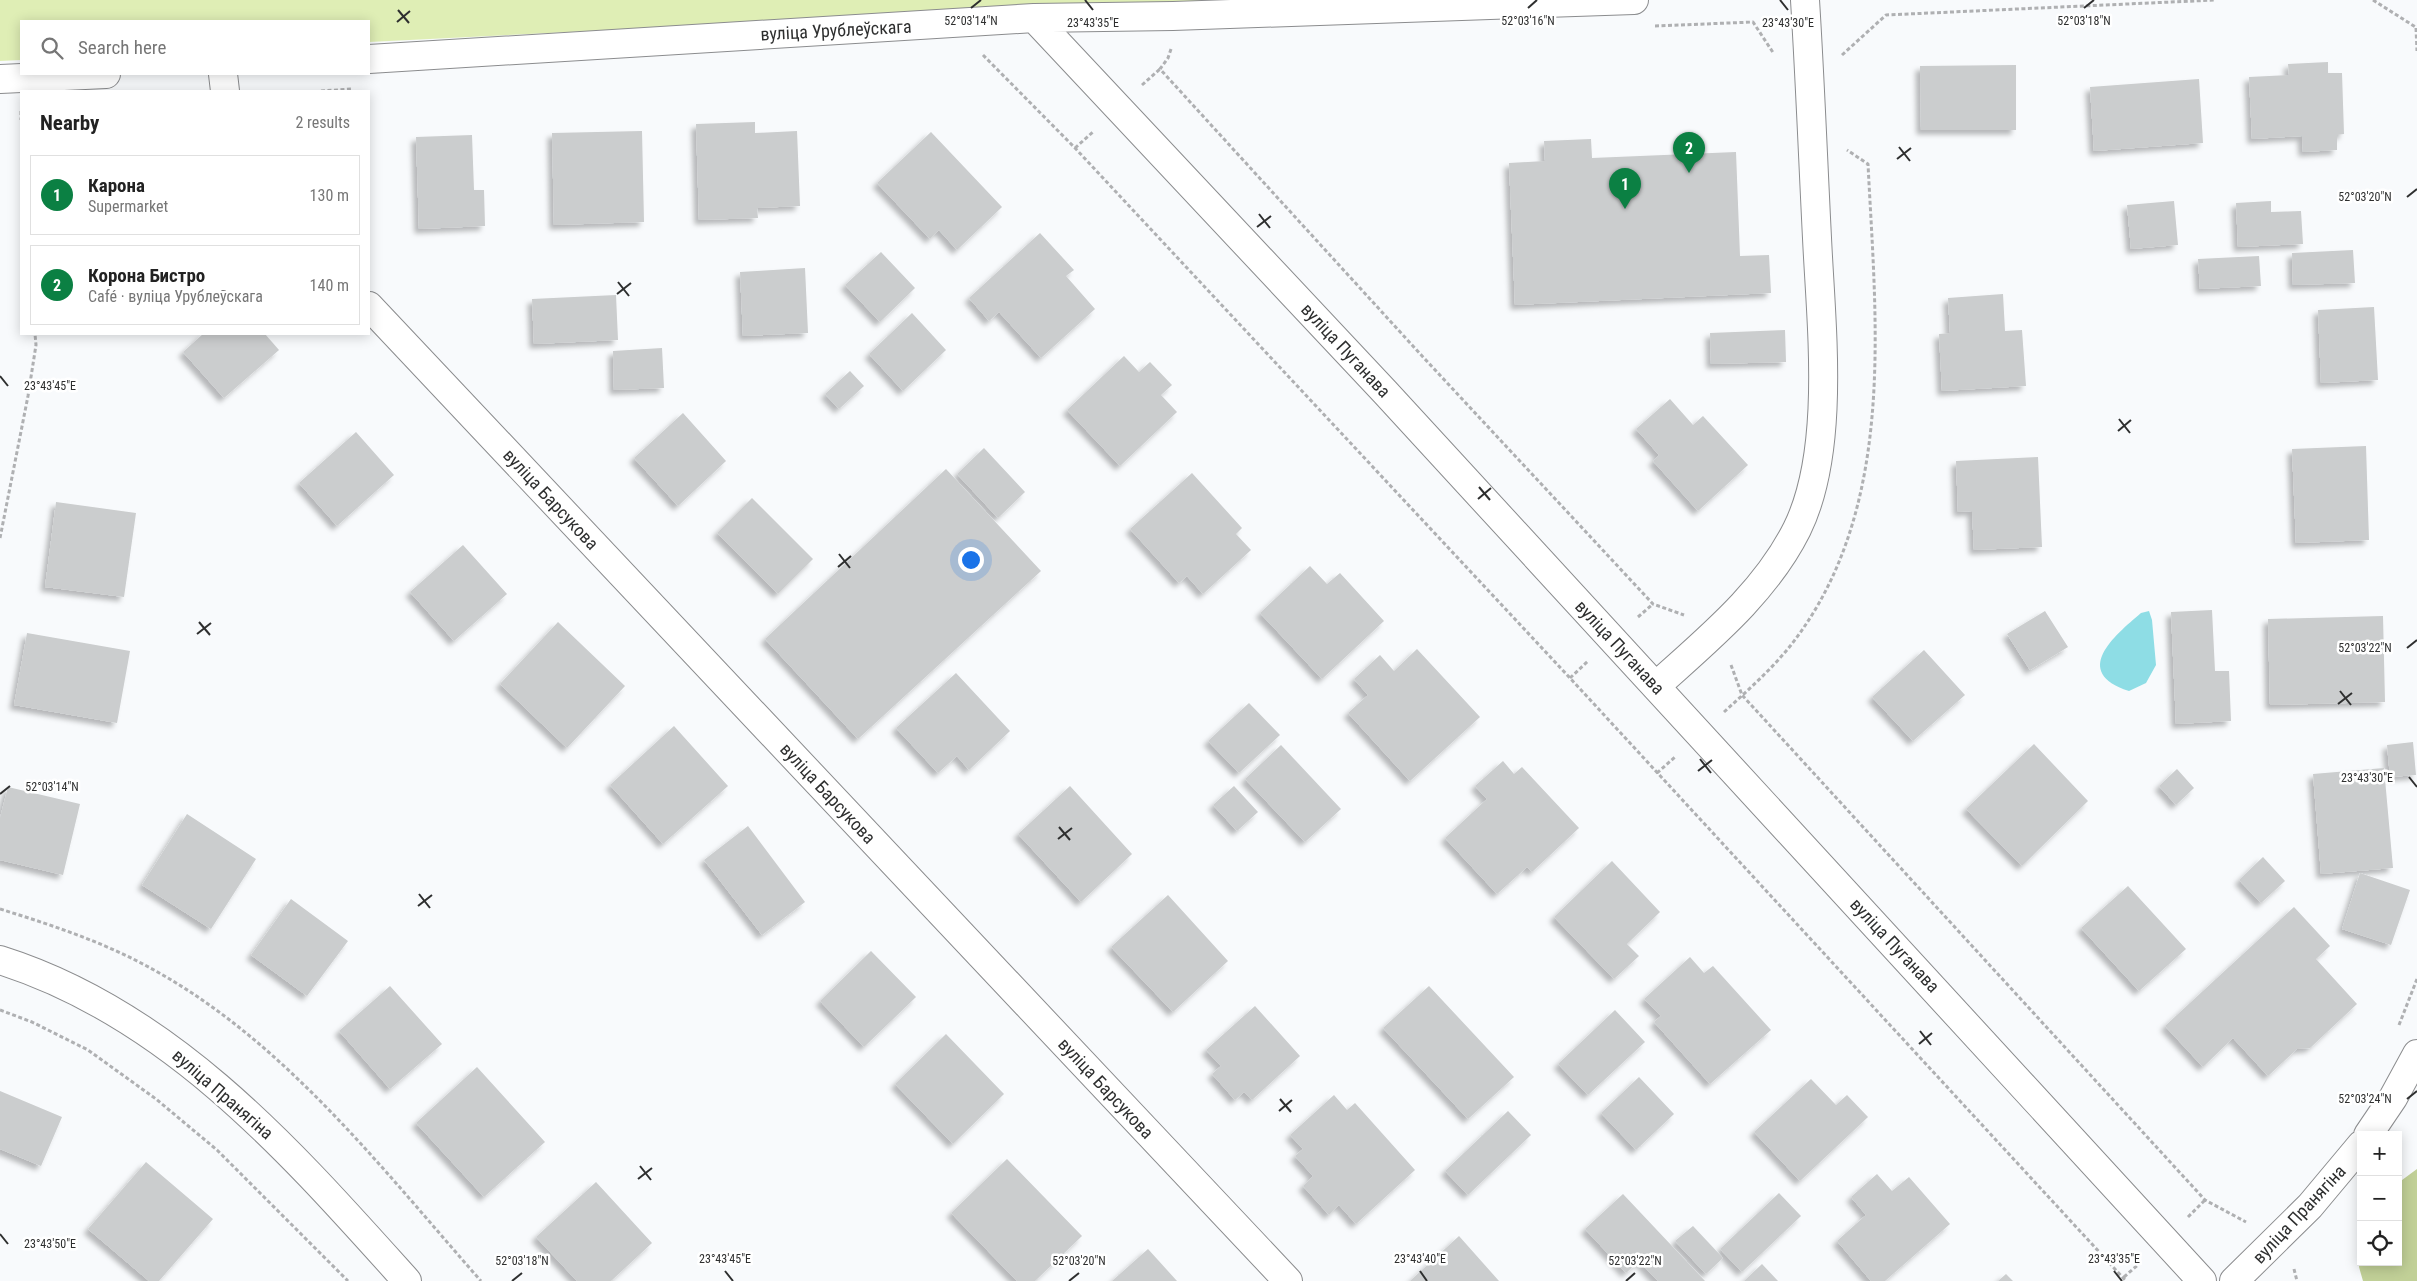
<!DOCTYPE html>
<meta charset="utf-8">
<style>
body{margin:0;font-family:"Roboto Condensed",sans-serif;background:#f6f6f6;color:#222}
.controls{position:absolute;right:15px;bottom:15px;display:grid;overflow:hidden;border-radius:0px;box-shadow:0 2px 12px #0003}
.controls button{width:45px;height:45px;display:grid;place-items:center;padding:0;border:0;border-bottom:1px solid #e0e0e0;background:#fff;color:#222;font:25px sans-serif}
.you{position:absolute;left:970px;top:559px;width:18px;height:18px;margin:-12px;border:4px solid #fff;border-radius:50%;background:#1a73e8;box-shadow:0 0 0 8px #1a73e833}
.badge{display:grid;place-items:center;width:32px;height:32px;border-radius:50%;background:#0b8043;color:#fff;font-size:16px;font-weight:700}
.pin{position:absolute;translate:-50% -41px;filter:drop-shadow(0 1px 2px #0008)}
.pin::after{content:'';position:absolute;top:26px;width:18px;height:15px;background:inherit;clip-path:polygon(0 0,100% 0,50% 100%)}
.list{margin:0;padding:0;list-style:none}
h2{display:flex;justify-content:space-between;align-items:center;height:65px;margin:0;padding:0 20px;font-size:21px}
h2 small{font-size:16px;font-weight:400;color:#767676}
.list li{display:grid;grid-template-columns:32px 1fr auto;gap:15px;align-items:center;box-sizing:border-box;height:80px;margin:0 10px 10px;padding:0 10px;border:1px solid #e0e0e0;border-radius:0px}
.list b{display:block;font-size:19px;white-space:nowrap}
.list p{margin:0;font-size:16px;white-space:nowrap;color:#767676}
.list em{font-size:16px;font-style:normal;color:#767676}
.icon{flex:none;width:28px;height:28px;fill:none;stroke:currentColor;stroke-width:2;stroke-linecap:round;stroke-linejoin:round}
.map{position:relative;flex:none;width:2417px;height:1281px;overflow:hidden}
.search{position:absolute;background:#fff;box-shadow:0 2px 12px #0003;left:20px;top:20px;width:350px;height:55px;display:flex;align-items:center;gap:12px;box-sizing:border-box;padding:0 18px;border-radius:0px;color:#767676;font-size:19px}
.panel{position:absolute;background:#fff;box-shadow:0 2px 12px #0003;left:20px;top:90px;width:350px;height:245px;border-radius:0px}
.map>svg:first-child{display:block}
</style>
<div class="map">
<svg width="2417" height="1281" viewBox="0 0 2417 1281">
<defs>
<filter id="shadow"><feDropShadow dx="-4.5" dy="4.5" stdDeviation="2.5" flood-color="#0004"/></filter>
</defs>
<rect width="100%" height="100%" fill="#f8fafc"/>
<path fill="#dfeeb5" d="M0,0H1218L369,42V21H21V60L0,61Z"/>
<path fill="#c1d097" d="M2417,1169V1281H2363L2359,1267L2361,1241V1262H2398V1183Z"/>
<path fill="#8edde5" d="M2149,611L2152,620L2156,665L2146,683L2129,691C2071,672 2114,636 2141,613Z"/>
<path fill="#cbcdce" filter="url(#shadow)" d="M2328,62V73H2342L2344,134L2337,135V150L2303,152L2302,136L2252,139L2249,77L2289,75L2288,64Z
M2016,65V130H1921L1920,66Z
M2199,79L2203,143L2094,151L2090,87Z
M755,122V133L797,131L800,206L757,208L758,218L699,220L696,124Z
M642,131L644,222L554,225L552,133Z
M931,132L1002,207L957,250L939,230L930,239L877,183Z
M472,135L474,190H484L485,226L419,229L416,137Z
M1591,139L1592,158L1736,152L1740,256L1769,255L1771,293L1515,305L1509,163L1545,161L1544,141Z
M2174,201L2178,245L2131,249L2127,205Z
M2271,201V212L2301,211L2303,244L2238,247L2236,203Z
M1040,233L1074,270L1066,276L1095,309L1041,358L999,312L989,321L969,298Z
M2353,250L2355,283L2293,285L2292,253Z
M881,252L915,288L880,322L845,285Z
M2259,256L2261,286L2200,289L2198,259Z
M805,268L808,333L743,336L740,272Z
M2003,294L2005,331L2022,330L2026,386L1942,391L1939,334L1950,333L1948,298Z
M616,295L618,340L534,344L532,299Z
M2374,307L2378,380L2321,383L2318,310Z
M912,313L946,350L903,391L869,354Z
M1785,330L1786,362L1711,364L1710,333Z
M203,334H265L279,350L224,398L183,352Z
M662,348L664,388L614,390L613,351Z
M1124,356L1139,372L1150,362L1172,385L1161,395L1177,412L1120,466L1067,410Z
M850,371L864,386L839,409L825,394Z
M1670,399L1693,425L1703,416L1748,465L1698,511L1653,461L1659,455L1636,429Z
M683,413L726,461L678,506L634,458Z
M356,432L394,475L337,526L299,483Z
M2366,446L2369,540L2296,543L2292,449Z
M984,448L1025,492L998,518L957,474Z
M2038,457L2042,547L1974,550L1972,511L1958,512L1956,461Z
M946,469L1041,571L858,739L765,639Z
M1192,473L1242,528L1236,534L1251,550L1203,594L1187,576L1179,583L1130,529Z
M752,498L813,559L778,594L717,533Z
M56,502L136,513L124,597L45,587Z
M463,545L507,594L454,641L410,592Z
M1310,566L1327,584L1340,573L1384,621L1322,679L1260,613Z
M2212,610L2215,671H2229L2231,721L2176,724L2171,612Z
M2045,611L2068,647L2030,670L2007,634Z
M2383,616L2385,702L2270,705L2268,619Z
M558,622L625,686L567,748L500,684Z
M27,633L130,651L117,723L14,705Z
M1417,649L1480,717L1410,781L1348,713L1368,695L1354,679L1380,655L1394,671Z
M1924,650L1965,695L1913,741L1872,697Z
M956,673L1010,731L969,770L957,756L938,773L896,728Z
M1249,703L1280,735L1239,773L1208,741Z
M674,726L728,786L663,844L610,785Z
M2413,742L2416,775L2390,777L2387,745Z
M2034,744L2088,801L2022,866L1966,809Z
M1281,745L1341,809L1305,842L1245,779Z
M1503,761L1514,774L1522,767L1579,828L1532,872L1527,867L1497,894L1445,838L1487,799L1475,786Z
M2384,768L2393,868L2321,874L2313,774Z
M2177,769L2194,788L2176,805L2159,786Z
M1070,786L1132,854L1081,902L1018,834Z
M1234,786L1258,812L1237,831L1213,805Z
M8,787L80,804L63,875L0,860V818Z
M187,814L256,859L211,929L142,885Z
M748,826L805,902L762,935L704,860Z
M2263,857L2285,881L2261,903L2239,880Z
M1612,861L1660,912L1627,944L1639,956L1614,979L1554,917Z
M2360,873L2410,890L2391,945L2342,929Z
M2128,886L2186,949L2139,991L2081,928Z
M1168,895L1228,961L1173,1012L1111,947Z
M291,899L348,941L307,996L251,955Z
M2294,907L2330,946L2316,959L2357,1004L2310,1048L2297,1049L2268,1076L2233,1038L2203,1067L2165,1026Z
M871,951L916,997L864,1047L820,1001Z
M1690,957L1704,973L1713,966L1771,1030L1710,1084L1654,1022L1661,1016L1644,999Z
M390,986L442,1044L390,1089L339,1031Z
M1429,986L1514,1077L1468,1119L1383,1028Z
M1255,1006L1300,1056L1252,1100L1244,1092L1235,1100L1212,1074L1221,1066L1206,1050Z
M1615,1010L1645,1042L1588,1095L1558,1064Z
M946,1034L1004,1094L953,1144L895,1084Z
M477,1067L545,1142L484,1197L416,1123Z
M1639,1077L1674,1114L1636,1150L1601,1113Z
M1811,1079L1836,1105L1847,1095L1868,1117L1800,1181L1754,1132Z
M0,1091L62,1117L41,1166L0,1149Z
M1334,1095L1347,1110L1355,1103L1415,1170L1356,1224L1339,1205L1329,1215L1303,1186L1313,1176L1295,1156L1303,1149L1290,1135Z
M1508,1111L1531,1135L1468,1195L1445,1171Z
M1007,1159L1082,1236L1035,1281H1017L951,1213Z
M146,1162L213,1219L159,1281H149L88,1229Z
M1877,1174L1892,1191L1909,1177L1950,1224L1885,1281H1871L1837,1241L1866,1215L1851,1197Z
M596,1182L652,1243L611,1281H577L536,1237Z
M1779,1193L1801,1216L1742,1272L1720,1249Z
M1623,1194L1705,1281H1658L1639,1261L1626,1273L1585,1229Z
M1693,1226L1723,1258L1706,1274L1675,1241Z
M1459,1236L1499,1281H1410Z
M1148,1249L1177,1281H1112Z
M1762,1264L1778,1281H1744Z
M2006,1274L2013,1281H1998Z"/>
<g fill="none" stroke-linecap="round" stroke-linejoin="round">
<g stroke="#8b8c8e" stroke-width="30">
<path id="street" d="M1034,18L1385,392L2202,1281
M369,59L1034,18L1173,16L1634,0
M223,74L225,91
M0,79L106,74
M369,306L1288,1281
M1656,686C1708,639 1765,593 1797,529C1836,450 1821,325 1817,238C1813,159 1810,79 1805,0
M0,960C171,1014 291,1152 407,1281
M2368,1135L2393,1098L2417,1054
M2234,1281L2310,1206L2361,1145"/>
</g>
<path stroke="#afb0b2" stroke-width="3" stroke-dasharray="4 2.5" stroke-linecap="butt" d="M2373,0L2417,28
M1655,26L1753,22L1774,54
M2416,28L2417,51
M1171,49L1168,58L1160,69L1423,357L1653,604L1684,615
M983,55L1075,148L1570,678L2126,1281
M1842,55L1886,15L2215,0
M1142,85L1160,69
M321,91L352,89
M21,111V120
M1075,148L1094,131
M0,538L28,396L36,345L35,334
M1638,617L1653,604
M1731,665L1742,695L2205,1200L2246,1222
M1570,678L1588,661
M1724,712C1747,691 1771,670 1791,645C1897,509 1876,325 1868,164L1847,150
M1657,773L1675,757
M0,909C52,925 106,943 154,970C286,1043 383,1170 481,1281
M0,1010L32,1022L88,1050L156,1099L217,1150L348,1281
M2399,1025L2417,979
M2188,1217L2205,1200
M2294,1269L2297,1281
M2124,1277L2140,1263"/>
<use href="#street" stroke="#fff" stroke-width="28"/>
</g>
<path fill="none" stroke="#2e2f2f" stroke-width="2" d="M1085,0L1093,10M1780,0L1788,10M971,8L981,0M1528,8L1537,0M2084,8L2094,0M398,10L409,23M397,22L410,11M1899,147L1910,161M1897,159L1911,148M2407,197L2417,189M1259,214L1270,228M1257,227L1271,216M618,282L629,296M617,294L631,283M0,376L8,386M2119,419L2130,433M2118,431L2131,420M1479,487L1490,500M1478,499L1491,488M839,554L850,568M838,567L851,556M199,622L210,635M197,634L211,623M2407,648L2417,640M2340,691L2351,705M2338,704L2352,693M1700,759L1711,773M1698,771L1712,760M2409,777L2417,787M0,794L10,786M1059,827L1070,840M1058,839L1072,828M419,894L430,908M418,906L432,895M1920,1031L1931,1045M1919,1044L1932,1033M1280,1099L1291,1112M2407,1099L2417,1091M1279,1111L1292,1100M640,1166L651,1180M638,1179L652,1168M0,1234L8,1244M725,1271L733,1281M1420,1271L1427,1281M2114,1271L2122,1281M512,1281L522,1273M1069,1281L1079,1273M1626,1281L1635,1273"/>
<g text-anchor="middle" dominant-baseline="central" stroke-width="5" stroke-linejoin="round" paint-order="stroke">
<g font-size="18" fill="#2e2f2f" stroke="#fff">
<text transform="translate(836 30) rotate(-3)">вуліца Урублеўскага</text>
<text transform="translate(1346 350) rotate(47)">вуліца Пуганава</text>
<text transform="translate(551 499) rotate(47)">вуліца Барсукова</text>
<text transform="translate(1620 647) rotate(47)">вуліца Пуганава</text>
<text transform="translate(828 793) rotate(47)">вуліца Барсукова</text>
<text transform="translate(1895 945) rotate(47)">вуліца Пуганава</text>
<text transform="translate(1106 1088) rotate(47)">вуліца Барсукова</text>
<text transform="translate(223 1094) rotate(41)">вуліца Пранягіна</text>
<text transform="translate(2299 1214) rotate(-47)">вуліца Пранягіна</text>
</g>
</g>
<g font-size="12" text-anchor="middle" fill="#2e2f2f" stroke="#fff" stroke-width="5" stroke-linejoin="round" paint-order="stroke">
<text x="971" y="25">52°03'14"N</text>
<text x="1528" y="25">52°03'16"N</text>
<text x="2084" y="25">52°03'18"N</text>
<text x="1093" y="27">23°43'35"E</text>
<text x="1788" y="27">23°43'30"E</text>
<text x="2365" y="201">52°03'20"N</text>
<text x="50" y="390">23°43'45"E</text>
<text x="2365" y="652">52°03'22"N</text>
<text x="2367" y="782">23°43'30"E</text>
<text x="52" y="791">52°03'14"N</text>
<text x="2365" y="1103">52°03'24"N</text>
<text x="50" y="1248">23°43'50"E</text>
<text x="725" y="1263">23°43'45"E</text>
<text x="1420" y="1263">23°43'40"E</text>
<text x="2114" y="1263">23°43'35"E</text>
<text x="522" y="1265">52°03'18"N</text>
<text x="1079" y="1265">52°03'20"N</text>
<text x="1635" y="1265">52°03'22"N</text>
</g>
</svg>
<div class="controls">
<button>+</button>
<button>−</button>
<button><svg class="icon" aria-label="locate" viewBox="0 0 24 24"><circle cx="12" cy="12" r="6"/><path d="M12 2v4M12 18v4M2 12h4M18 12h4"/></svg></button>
</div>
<div class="you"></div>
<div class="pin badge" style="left:1625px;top:209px">1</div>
<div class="pin badge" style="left:1689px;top:173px">2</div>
<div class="search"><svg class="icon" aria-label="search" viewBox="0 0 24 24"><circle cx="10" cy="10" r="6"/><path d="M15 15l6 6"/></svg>Search here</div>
<section class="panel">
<h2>Nearby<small>2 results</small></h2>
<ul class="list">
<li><span class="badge">1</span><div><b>Карона</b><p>Supermarket</p></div><em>130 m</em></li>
<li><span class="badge">2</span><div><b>Корона Бистро</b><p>Café · вуліца Урублеўскага</p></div><em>140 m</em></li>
</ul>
</section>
</div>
